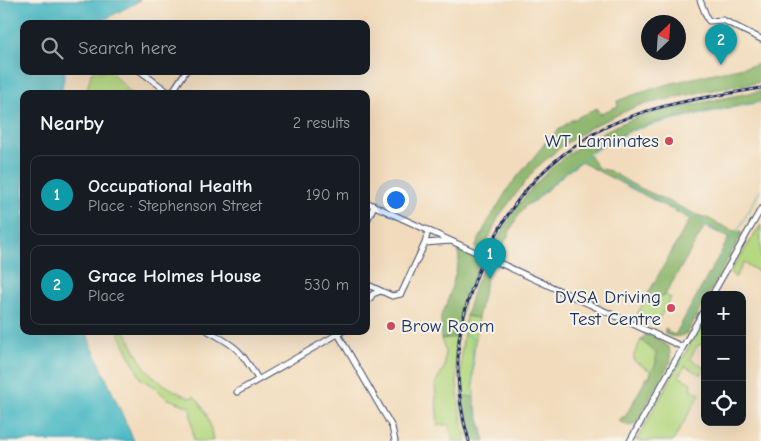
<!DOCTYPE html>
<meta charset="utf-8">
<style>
body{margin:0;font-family:"Comic Neue",sans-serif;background:#20242c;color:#f1f3f6}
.controls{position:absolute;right:15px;bottom:15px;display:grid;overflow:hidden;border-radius:10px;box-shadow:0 5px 20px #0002}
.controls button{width:45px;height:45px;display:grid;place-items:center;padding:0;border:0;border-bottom:1px solid #363941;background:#171b24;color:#f1f3f6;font:25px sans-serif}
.compass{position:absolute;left:641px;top:15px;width:45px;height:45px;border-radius:50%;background:#171b24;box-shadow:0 5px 20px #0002;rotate:25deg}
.you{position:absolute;left:395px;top:199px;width:18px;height:18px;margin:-12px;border:4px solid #fff;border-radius:50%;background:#1a73e8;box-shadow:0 0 0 8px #1a73e833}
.badge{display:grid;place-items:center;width:32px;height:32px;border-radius:50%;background:#d1495b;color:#fff;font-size:16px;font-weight:700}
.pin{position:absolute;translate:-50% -41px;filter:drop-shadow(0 1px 2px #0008)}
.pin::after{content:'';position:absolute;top:26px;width:18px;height:15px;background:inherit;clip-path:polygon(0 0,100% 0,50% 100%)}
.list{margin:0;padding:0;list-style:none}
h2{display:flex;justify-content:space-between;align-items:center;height:65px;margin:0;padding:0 20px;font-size:21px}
h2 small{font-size:16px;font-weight:400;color:#9ea1a6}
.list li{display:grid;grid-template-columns:32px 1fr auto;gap:15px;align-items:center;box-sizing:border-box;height:80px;margin:0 10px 10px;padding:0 10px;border:1px solid #363941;border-radius:10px}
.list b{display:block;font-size:19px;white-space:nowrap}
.list p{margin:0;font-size:16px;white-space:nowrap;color:#9ea1a6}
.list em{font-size:16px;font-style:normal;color:#9ea1a6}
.icon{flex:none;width:28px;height:28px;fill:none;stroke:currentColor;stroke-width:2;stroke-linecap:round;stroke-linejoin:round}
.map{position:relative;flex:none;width:761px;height:441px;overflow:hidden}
.search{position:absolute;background:#171b24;box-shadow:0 5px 20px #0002;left:20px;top:20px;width:350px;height:55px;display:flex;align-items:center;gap:12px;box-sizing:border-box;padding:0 18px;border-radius:10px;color:#9ea1a6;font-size:19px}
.panel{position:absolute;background:#171b24;box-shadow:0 5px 20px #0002;left:20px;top:90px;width:350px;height:245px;border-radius:10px}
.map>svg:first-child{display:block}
</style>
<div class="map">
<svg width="761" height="441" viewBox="0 0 761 441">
<rect width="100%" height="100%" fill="#f7f3e8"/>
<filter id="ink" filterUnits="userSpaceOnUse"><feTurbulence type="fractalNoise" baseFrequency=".02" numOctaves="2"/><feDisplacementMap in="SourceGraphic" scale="10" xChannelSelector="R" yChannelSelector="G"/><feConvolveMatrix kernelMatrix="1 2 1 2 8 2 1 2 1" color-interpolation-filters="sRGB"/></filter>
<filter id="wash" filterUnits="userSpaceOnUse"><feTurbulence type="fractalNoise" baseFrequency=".0096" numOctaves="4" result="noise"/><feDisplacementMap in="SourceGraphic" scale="20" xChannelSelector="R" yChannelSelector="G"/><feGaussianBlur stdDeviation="1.12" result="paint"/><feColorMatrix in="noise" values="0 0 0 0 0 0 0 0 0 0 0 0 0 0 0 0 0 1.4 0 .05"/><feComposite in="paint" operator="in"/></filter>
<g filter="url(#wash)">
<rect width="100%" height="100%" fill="#f2dbbc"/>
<path fill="#b6d881" stroke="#688470" d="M92,71H110L132,94H86Z
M761,225V273L744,263L735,278L730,272Z
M665,295L671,298L656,324L637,315L645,299L653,300Z
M466,316L478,318L473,360L474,400L473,397H462V393L461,356Z
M705,318V342L703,344L697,346L690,359L705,367L701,375L685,366L679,376L691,383L690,388L700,394L673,441H636Z
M118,331H125C143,369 151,381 190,398L194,396C207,410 210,422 213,441H194L190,407L166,398L154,386L141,379Z
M457,337C455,372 457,407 467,441H453L448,424L438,426L435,384L445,366V349L441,339Z
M641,340L656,353C657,360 656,367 651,371L634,361V355Z"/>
<path fill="#90b86f" stroke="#567466" d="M761,64V82L701,92L637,106L593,126L562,146L536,168L499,216L482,252L475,248L485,227L509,187L551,136L570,121L597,108L599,114L618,106L617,101C663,83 712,73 761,64Z
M761,91V102L692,114L655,123L627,132L588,153L598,168L610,171L632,184L697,215L707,218L731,230L741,232L742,234L708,295H705V301L687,333C680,337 673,338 665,334V328L668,330L667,332L675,335L729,238L705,226L665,295L653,300L645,299L690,219L581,162L564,174L535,201L526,205L515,221L497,258L490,255C519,188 570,141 638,117C655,111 673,109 690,105C714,100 737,95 761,91Z
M458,248L481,259L464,303L457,337L441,339V316L447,304L459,260Z
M486,262L492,266L487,277L478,318L466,316L475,285Z
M645,335H651L669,347L671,361L636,423L629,426L619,421L622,417H625L646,379L650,376L651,371C656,367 657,360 656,353L641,340Z
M467,396L473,397L474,400L485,441H471L464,413L462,397Z"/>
<path fill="#4cb9c5" stroke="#347492" d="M0,0H141L96,24H24V71H65L61,94H24V331H87L89,340L134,441H0Z"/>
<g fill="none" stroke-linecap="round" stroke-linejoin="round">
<path stroke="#4cb9c5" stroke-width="1" d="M613,178L733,238
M531,202L559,177L593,152L632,130L677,119L761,102
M681,332L761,189
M440,333L458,334
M464,334L472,338L474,409L482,441"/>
</g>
</g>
<g filter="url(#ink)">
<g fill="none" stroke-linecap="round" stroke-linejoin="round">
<g stroke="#3b496c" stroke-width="7">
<path id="minor" d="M700,0L707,18L709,21L723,20L761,39
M140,71L171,94
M171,94L186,71
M366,202L683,347
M366,223L374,206
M425,243L451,241
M366,284L392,296L401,294L425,243L428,230
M712,295L761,209
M366,304L373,294L381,291
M208,331C238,347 241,351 258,379
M338,334L392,427L395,441
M237,392L343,331
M630,441L705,308"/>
</g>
<use href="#minor" stroke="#fff" stroke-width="5"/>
<g stroke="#1b2f5e" stroke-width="3">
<path id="rail" d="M469,441C459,408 456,374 459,340C463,311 473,283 485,256C509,207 534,172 581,142C590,136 600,129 610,125C657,103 710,97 761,88"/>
</g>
<use href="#rail" stroke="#f7f3e8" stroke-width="1" stroke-dasharray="4" stroke-linecap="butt"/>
</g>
</g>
<g fill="#d1495b" stroke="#f7f3e8" stroke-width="2">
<circle cx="669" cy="141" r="5"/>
<circle cx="671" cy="308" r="5"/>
<circle cx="391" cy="326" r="5"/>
</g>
<g text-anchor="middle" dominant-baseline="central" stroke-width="4" stroke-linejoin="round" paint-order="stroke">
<g font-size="19" fill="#1b2f5e" stroke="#f7f3e8" text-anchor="end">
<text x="659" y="141">WT Laminates</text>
<text x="661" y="297">DVSA Driving<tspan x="661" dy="22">Test Centre</tspan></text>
<text x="401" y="326" text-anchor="start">Brow Room</text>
</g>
</g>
</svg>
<div class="controls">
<button>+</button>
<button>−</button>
<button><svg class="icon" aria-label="locate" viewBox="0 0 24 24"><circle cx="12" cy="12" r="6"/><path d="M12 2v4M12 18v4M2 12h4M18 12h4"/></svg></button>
</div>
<svg class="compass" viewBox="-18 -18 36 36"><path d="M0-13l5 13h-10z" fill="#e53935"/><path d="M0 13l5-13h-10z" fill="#9ea1a6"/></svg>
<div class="you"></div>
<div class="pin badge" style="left:490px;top:279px;background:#0f9aa8">1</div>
<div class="pin badge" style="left:721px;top:65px;background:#0f9aa8">2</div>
<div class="search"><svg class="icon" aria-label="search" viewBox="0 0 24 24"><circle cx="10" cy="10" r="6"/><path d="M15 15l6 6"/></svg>Search here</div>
<section class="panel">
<h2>Nearby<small>2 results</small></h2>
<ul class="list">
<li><span class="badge" style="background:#0f9aa8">1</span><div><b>Occupational Health</b><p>Place · Stephenson Street</p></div><em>190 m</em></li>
<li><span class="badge" style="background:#0f9aa8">2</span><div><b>Grace Holmes House</b><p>Place</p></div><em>530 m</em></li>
</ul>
</section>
</div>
